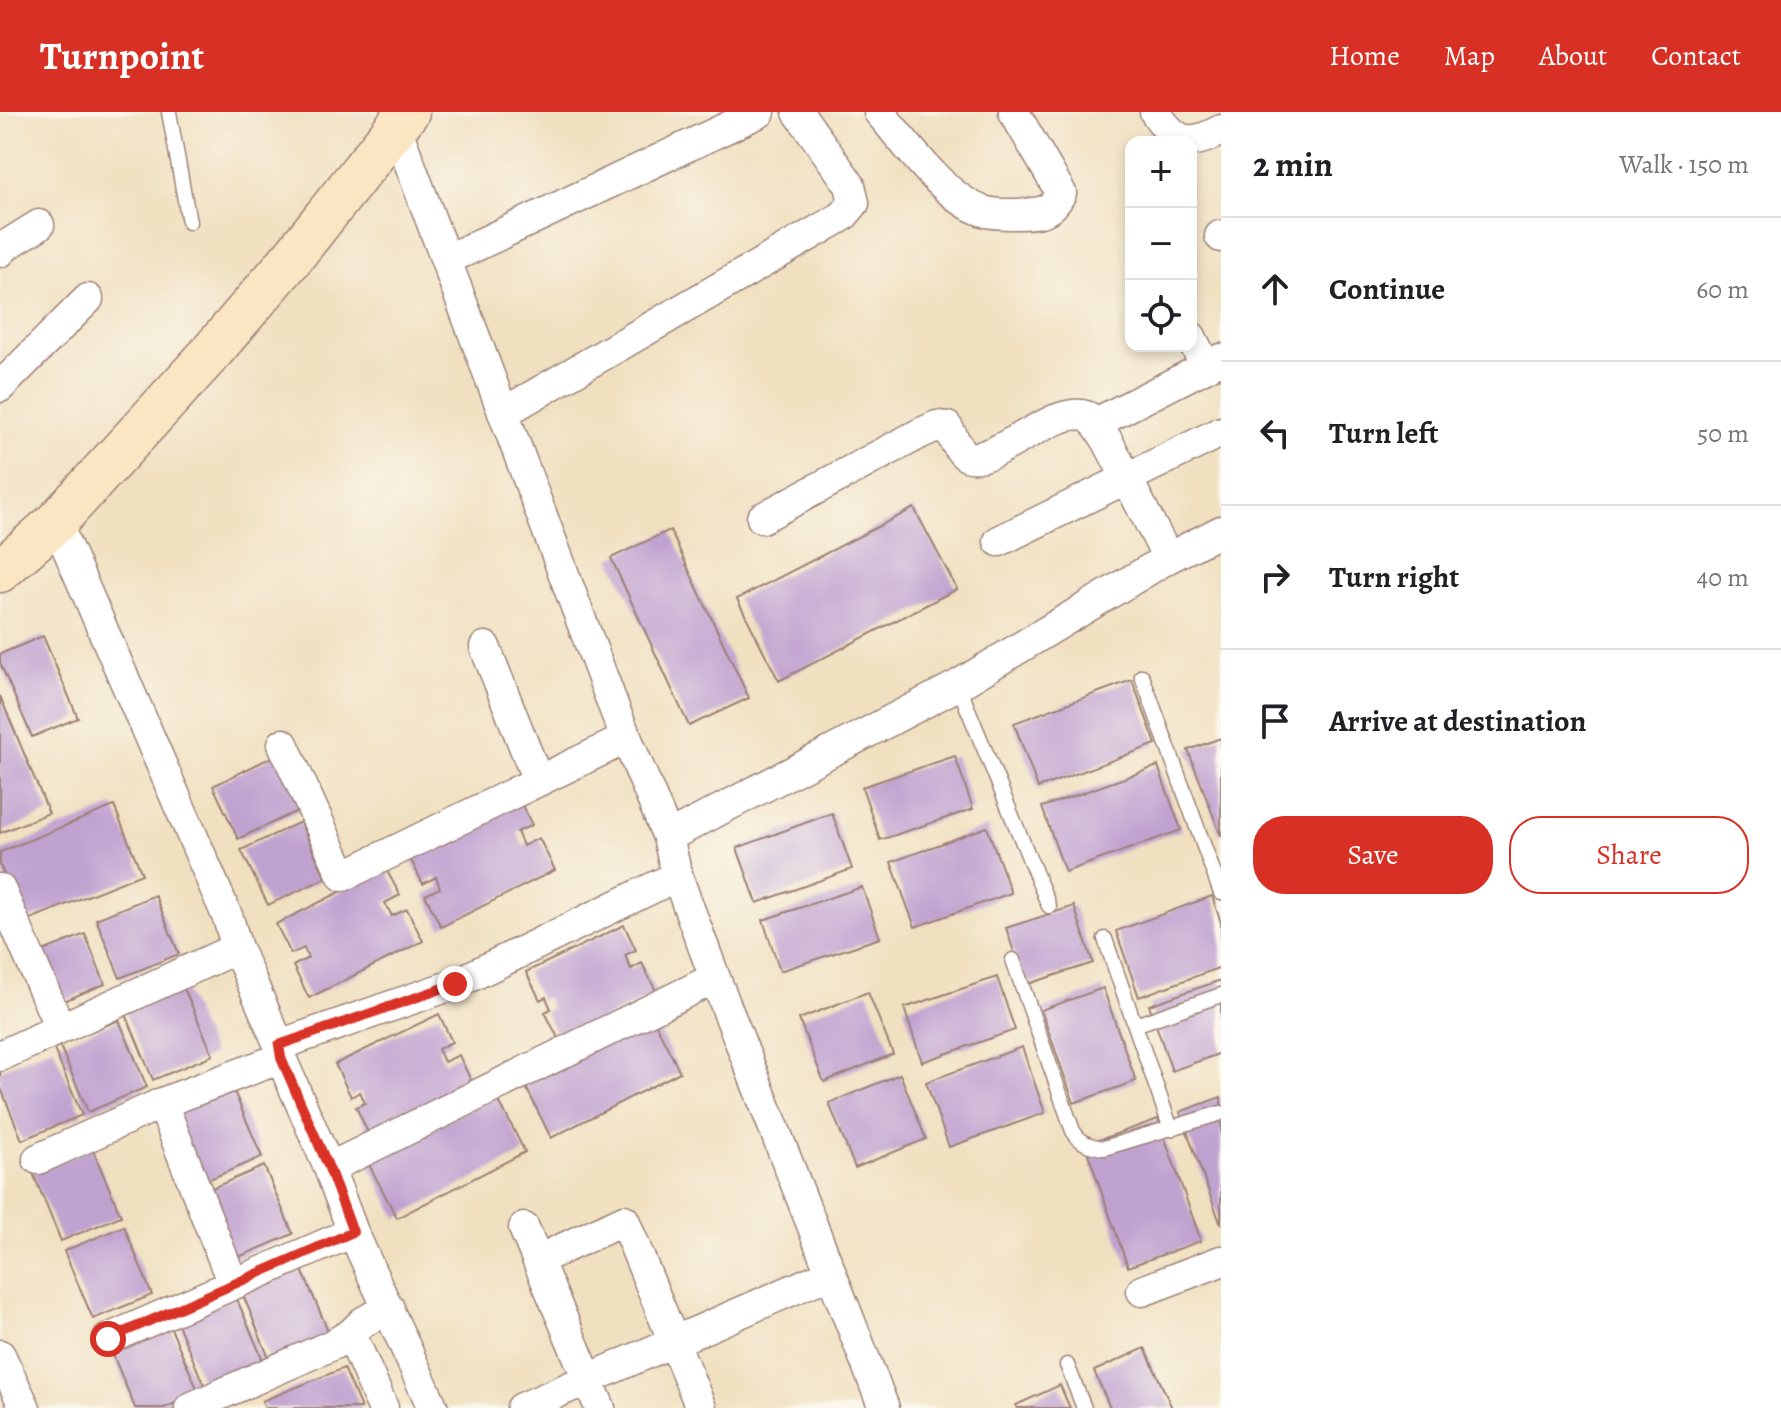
<!DOCTYPE html>
<meta charset="utf-8">
<style>
body{margin:0;font-family:Alegreya,serif;background:#f6f6f6;color:#202124}
.controls{position:absolute;right:24px;top:24px;display:grid;overflow:hidden;border-radius:16px;box-shadow:0 4px 12px #0003}
.controls button{width:72px;height:72px;display:grid;place-items:center;padding:0;border:0;border-bottom:2px solid #e0e0e0;background:#fff;color:#202124;font:40px sans-serif}
.stop{position:absolute;width:24px;height:24px;margin:-18px;border:6px solid #d93025;border-radius:50%;background:#fff}
.stop.end{background:#d93025;border-color:#fff;box-shadow:0 2px 8px #0008}
.list{margin:0;padding:0;list-style:none}
h2{display:flex;justify-content:space-between;align-items:center;height:104px;margin:0;padding:0 32px;font-size:34px}
h2 small{font-size:26px;font-weight:400;color:#757577}
.list li{display:grid;grid-template-columns:52px 1fr auto;gap:24px;align-items:center;box-sizing:border-box;height:144px;padding:0 32px;border-top:2px solid #e0e0e0}
.list b{display:block;font-size:30px;white-space:nowrap}
.list em{font-size:26px;font-style:normal;color:#757577}
.actions{display:flex;gap:16px;padding:24px 32px}
.actions a{flex:1;padding:18px 0;border:2px solid #d93025;border-radius:32px;text-align:center;font-size:28px;color:#d93025}
.actions .main{background:#d93025;color:#fff}
.icon{flex:none;width:44px;height:44px;fill:none;stroke:currentColor;stroke-width:2;stroke-linecap:round;stroke-linejoin:round}
.map{position:relative;flex:none;width:1221px;height:1296px;overflow:hidden}
header{display:flex;align-items:center;gap:48px;box-sizing:border-box;height:112px;padding:0 40px;background:#d93025;color:#fff}
header strong{font-size:38px}
nav{display:flex;gap:44px;margin-inline-start:auto;font-size:28px}
main{display:flex}
aside{flex:1;background:#fff}
.map>svg:first-child{display:block}
</style>
<header>
<strong>Turnpoint</strong>
<nav><a>Home</a><a>Map</a><a>About</a><a>Contact</a></nav>
</header>
<main>
<div class="map">
<svg width="1221" height="1296" viewBox="0 0 1221 1296">
<rect width="100%" height="100%" fill="#fbf7ec"/>
<filter id="ink" filterUnits="userSpaceOnUse"><feTurbulence type="fractalNoise" baseFrequency=".0125" numOctaves="2"/><feDisplacementMap in="SourceGraphic" scale="16" xChannelSelector="R" yChannelSelector="G"/><feConvolveMatrix kernelMatrix="1 2 1 2 8 2 1 2 1" color-interpolation-filters="sRGB"/></filter>
<filter id="wash" filterUnits="userSpaceOnUse"><feTurbulence type="fractalNoise" baseFrequency=".006" numOctaves="4" result="noise"/><feDisplacementMap in="SourceGraphic" scale="32" xChannelSelector="R" yChannelSelector="G"/><feGaussianBlur stdDeviation="1.8" result="paint"/><feColorMatrix in="noise" values="0 0 0 0 0 0 0 0 0 0 0 0 0 0 0 0 0 1.4 0 .05"/><feComposite in="paint" operator="in"/></filter>
<g filter="url(#wash)">
<rect width="100%" height="100%" fill="#f0e0c0"/>
<g id="blocks">
<path fill="#c0a2d0" d="M914,396L957,477L779,569L737,487Z
M670,418L749,586L689,614L611,446Z
M43,524L78,606L32,625L0,551V542Z
M1132,568L1156,632L1038,676L1014,611Z
M0,584L49,701L0,721Z
M1221,626V724L1188,638Z
M280,641L306,695L238,727L213,674Z
M955,644L973,697L880,728L862,675Z
M1158,654L1181,718L1065,760L1042,695Z
M519,687L532,713L517,720L523,734L539,726L555,758L441,815L425,783L440,776L436,765L423,772L408,742Z
M114,694L142,762L23,810L0,753V740Z
M832,701L852,757L757,791L737,736Z
M300,710L326,766L268,793L241,738Z
M987,715L1011,781L915,815L891,750Z
M386,757L400,783L385,791L392,804L407,797L423,829L309,886L293,854L308,846L304,836L291,842L276,812Z
M862,775L880,826L780,859L763,808Z
M155,783L179,842L120,866L96,807Z
M1212,784L1221,811V855L1139,885L1116,819Z
M1074,794L1093,851L1025,873L1006,816Z
M624,813L636,838L625,843L631,857L642,851L657,881L559,928L545,900L551,897L546,885L540,888L526,860Z
M85,822L105,872L59,891L38,841Z
M997,865L1015,918L922,950L904,896Z
M1221,868V941L1172,959L1149,893Z
M184,876L213,943L153,968L125,900Z
M1103,876L1136,969L1074,991L1041,898Z
M868,880L893,942L824,970L799,907Z
M439,902L452,930L438,937L444,950L459,943L474,975L370,1025L356,995L365,991L360,980L351,985L335,952Z
M651,903L680,960L551,1026L523,969Z
M119,908L147,975L88,1000L59,932Z
M53,935L82,1003L22,1028L0,974V958Z
M1022,935L1045,1001L949,1035L926,970Z
M900,962L926,1027L855,1056L829,991Z
M233,977L262,1045L203,1070L175,1002Z
M496,983L525,1040L397,1106L367,1049Z
M1221,985V1113L1180,1000Z
M1158,1007L1201,1129L1128,1155L1085,1033Z
M92,1036L121,1104L61,1129L33,1061Z
M264,1054L293,1122L234,1147L205,1079Z
M124,1114L152,1183L93,1207L64,1139Z
M302,1158L332,1228L271,1251L243,1183Z
M236,1185L265,1253L206,1278L177,1210Z
M170,1214L199,1281L164,1296H135L111,1238Z
M1145,1236L1172,1296H1110L1094,1259Z
M344,1256L361,1296H265L262,1289Z
M1060,1273L1070,1296H1017L1016,1293Z"/>
</g>
</g>
<g filter="url(#ink)">
<use href="#blocks" fill-opacity="0" stroke="#9d8076" stroke-width="2"/>
<g fill="none" stroke-linecap="round" stroke-linejoin="round">
<g stroke="#9d8076" stroke-width="17">
<path id="lane" d="M169,0L189,110
M1142,564L1221,781
M958,573L1049,794
M1105,827L1171,1017
M1013,848L1073,1019C1081,1032 1090,1034 1104,1036L1221,1001
M1135,913L1221,883
M1067,1253L1084,1296"/>
</g>
<g stroke="#9d8076" stroke-width="33">
<path id="street" d="M879,0C905,30 945,87 983,99C995,103 1008,102 1020,102C1041,101 1051,101 1061,81L1014,0
M1155,0C1176,31 1188,36 1221,18
M396,15L616,601L668,725L677,764L715,866L884,1296
M1220,124L1221,125
M0,140L7,133L39,113
M446,148L760,0
M1191,225L1206,255
M0,275L88,187
M503,301L843,104L854,91L850,73L798,0
M1096,311L1221,247
M762,406L921,321L937,314L947,315C952,323 957,336 964,342C986,361 1053,292 1086,304C1096,308 1101,320 1107,328L1168,446
M56,410L228,806L237,836L279,933L281,946L329,1056L353,1120L433,1296
M999,429L1221,320
M485,535L538,669
M283,632L343,764L627,626
M668,725L958,573L1168,446L1221,419
M0,777L60,916
M279,933L455,872L677,764
M0,944L237,836
M162,991L233,1172
M38,1047L162,991L281,946
M329,1056L715,866
M524,1116L600,1296
M538,1148L624,1108L701,1296
M1142,1179L1221,1149
M351,1222L383,1296
M108,1227L353,1120
M0,1243L25,1296
M190,1296L334,1232L351,1222L363,1210L389,1196
M522,1296L831,1161"/>
</g>
<g stroke="#9d8076" stroke-width="45">
<path id="secondary" d="M0,459L56,410L209,243L292,146L408,0"/>
</g>
<use href="#lane" stroke="#fff" stroke-width="14"/>
<use href="#street" stroke="#fff" stroke-width="30"/>
<use href="#secondary" stroke="#fbe6c4" stroke-width="42"/>
</g>
</g>
<g fill="none" stroke-linecap="round" stroke-linejoin="round" filter="url(#ink)">
<path stroke="#d93025" stroke-width="10" d="M108,1227L353,1120L329,1056L281,946L279,933L455,872"/>
</g>
</svg>
<div class="controls">
<button>+</button>
<button>−</button>
<button><svg class="icon" aria-label="locate" viewBox="0 0 24 24"><circle cx="12" cy="12" r="6"/><path d="M12 2v4M12 18v4M2 12h4M18 12h4"/></svg></button>
</div>
<div class="stop" style="left:108px;top:1227px"></div>
<div class="stop end" style="left:455px;top:872px"></div>
</div>
<aside>
<h2>2 min<small>Walk · 150 m</small></h2>
<ul class="list">
<li><svg class="icon" aria-label="ahead" viewBox="0 0 24 24"><path d="M12 20V5M6 11l6-6 6 6"/></svg><div><b>Continue</b></div><em>60 m</em></li>
<li><svg class="icon" aria-label="left" viewBox="0 0 24 24"><path d="M17 20v-9H6M10 6l-5 5 5 5"/></svg><div><b>Turn left</b></div><em>50 m</em></li>
<li><svg class="icon" aria-label="right" viewBox="0 0 24 24"><path d="M7 20v-9h11M14 6l5 5-5 5"/></svg><div><b>Turn right</b></div><em>40 m</em></li>
<li><svg class="icon" aria-label="arrive" viewBox="0 0 24 24"><path d="M6 21V4h12l-3 4 3 4H6"/></svg><div><b>Arrive at destination</b></div></li>
</ul>
<div class="actions"><a class="main">Save</a><a>Share</a></div>
</aside>
</main>
